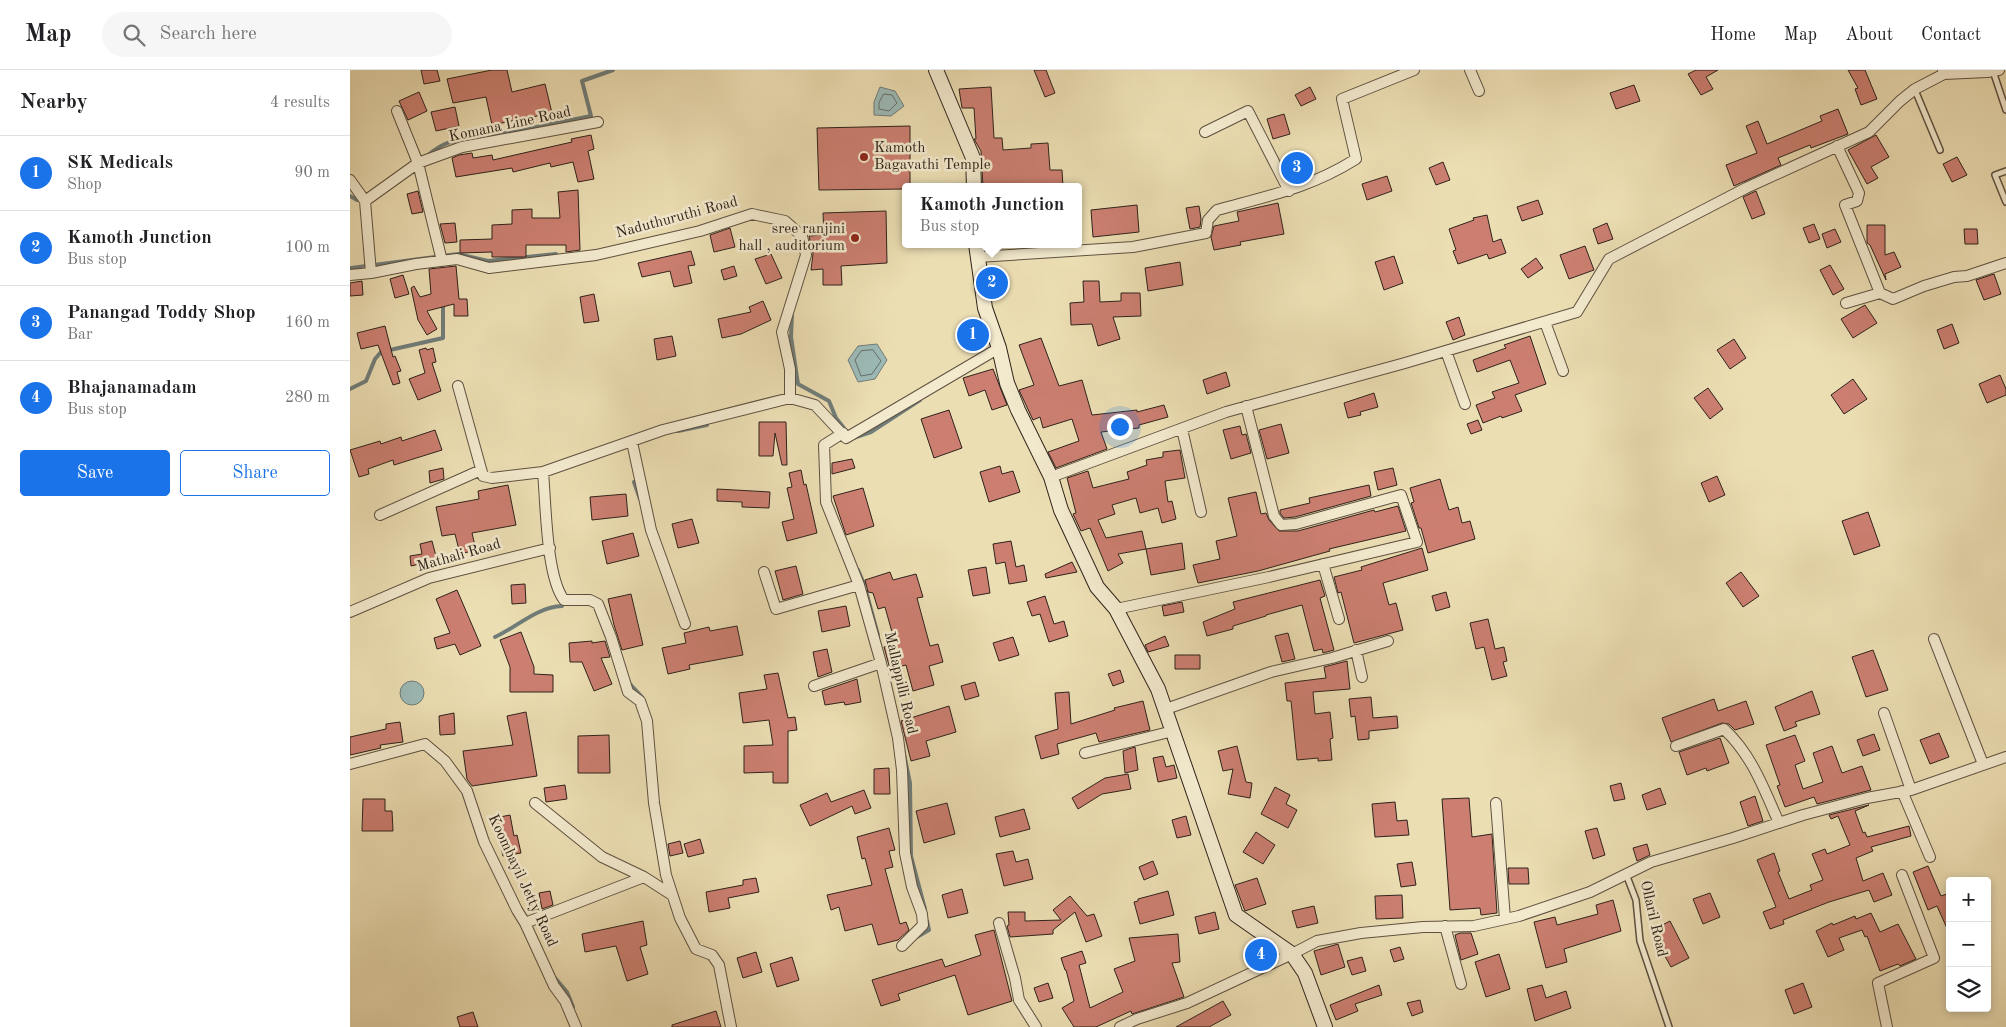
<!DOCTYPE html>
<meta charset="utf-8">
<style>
body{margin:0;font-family:"Old Standard TT",serif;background:#f6f6f6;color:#202124}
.controls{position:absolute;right:15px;bottom:15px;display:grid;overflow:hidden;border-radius:5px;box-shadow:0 2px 8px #0003}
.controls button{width:45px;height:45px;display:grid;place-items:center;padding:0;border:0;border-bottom:1px solid #e0e0e0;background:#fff;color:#202124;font:25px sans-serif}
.you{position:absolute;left:769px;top:356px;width:18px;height:18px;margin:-12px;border:4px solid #fff;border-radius:50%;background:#1a73e8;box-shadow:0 0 0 8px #1a73e833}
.badge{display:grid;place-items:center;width:32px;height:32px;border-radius:50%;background:#1a73e8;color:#fff;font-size:16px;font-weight:700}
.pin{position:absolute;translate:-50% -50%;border:2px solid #fff;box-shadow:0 1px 5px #0006}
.popup{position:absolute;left:552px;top:113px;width:180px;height:65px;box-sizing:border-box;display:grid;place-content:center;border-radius:5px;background:#fff;filter:drop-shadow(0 1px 4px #0005);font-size:16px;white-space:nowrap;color:#757577}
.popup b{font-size:19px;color:#202124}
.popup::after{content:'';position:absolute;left:50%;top:100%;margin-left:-10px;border:10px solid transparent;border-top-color:#fff}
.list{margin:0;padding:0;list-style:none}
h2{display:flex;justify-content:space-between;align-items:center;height:65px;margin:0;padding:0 20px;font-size:21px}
h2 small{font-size:16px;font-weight:400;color:#757577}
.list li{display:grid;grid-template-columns:32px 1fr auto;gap:15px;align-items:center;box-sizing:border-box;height:75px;padding:0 20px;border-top:1px solid #e0e0e0}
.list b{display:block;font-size:19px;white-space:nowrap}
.list p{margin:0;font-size:16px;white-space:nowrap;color:#757577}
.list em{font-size:16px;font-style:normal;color:#757577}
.actions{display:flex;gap:10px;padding:15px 20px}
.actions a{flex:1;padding:11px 0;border:1px solid #1a73e8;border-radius:5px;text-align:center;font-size:18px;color:#1a73e8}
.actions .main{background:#1a73e8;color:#fff}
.icon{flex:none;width:28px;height:28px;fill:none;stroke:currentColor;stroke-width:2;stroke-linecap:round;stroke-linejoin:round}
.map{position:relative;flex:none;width:1656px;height:957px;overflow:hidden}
header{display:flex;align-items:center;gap:30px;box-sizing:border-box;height:70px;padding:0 25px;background:#fff;border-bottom:1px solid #e0e0e0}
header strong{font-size:24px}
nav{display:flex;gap:28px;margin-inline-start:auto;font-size:18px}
.search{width:350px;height:45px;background:#f6f6f6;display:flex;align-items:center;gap:12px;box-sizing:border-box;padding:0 18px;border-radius:28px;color:#757577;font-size:19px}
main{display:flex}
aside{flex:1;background:#fff}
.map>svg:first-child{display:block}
</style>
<header>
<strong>Map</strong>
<div class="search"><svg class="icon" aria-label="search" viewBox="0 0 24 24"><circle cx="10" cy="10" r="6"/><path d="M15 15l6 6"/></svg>Search here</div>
<nav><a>Home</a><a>Map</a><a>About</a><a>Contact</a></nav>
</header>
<main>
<aside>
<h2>Nearby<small>4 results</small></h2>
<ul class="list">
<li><span class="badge">1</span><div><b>SK Medicals</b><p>Shop</p></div><em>90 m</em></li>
<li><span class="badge">2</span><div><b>Kamoth Junction</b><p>Bus stop</p></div><em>100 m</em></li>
<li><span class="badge">3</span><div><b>Panangad Toddy Shop</b><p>Bar</p></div><em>160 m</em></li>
<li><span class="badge">4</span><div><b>Bhajanamadam</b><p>Bus stop</p></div><em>280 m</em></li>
</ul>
<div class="actions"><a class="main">Save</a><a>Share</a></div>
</aside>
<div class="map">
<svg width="1656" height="957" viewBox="0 0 1656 957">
<rect width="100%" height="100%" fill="#ecdeb3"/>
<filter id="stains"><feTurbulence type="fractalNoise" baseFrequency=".004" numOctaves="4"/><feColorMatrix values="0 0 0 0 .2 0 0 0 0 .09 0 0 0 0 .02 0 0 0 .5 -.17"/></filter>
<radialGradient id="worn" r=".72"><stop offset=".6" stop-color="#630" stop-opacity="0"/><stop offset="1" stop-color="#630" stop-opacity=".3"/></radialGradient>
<path fill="#9cbab7" stroke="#707d79" d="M530,17L545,21L554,36L541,46L524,45V32Z
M527,274L537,290L525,309L508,312L498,290L508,276Z
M50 623a12 12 0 1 1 24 0a12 12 0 1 1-24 0Z"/>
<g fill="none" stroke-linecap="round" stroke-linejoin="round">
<path stroke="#656e69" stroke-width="1" d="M534,24L542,25L547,33L539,41L529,39V33Z
M523,280L531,291L522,304L511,306L505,290L511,281Z"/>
<path stroke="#707d79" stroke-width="4" d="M78,85C94,72 102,70 122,70L241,46L232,11L263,0
M0,126L7,130L11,128
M1,198L108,184L138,191L206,184
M442,244L441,267L448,314L479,331L486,348L497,362
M0,319L16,311L25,289L31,282L93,268V232
M328,361L357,355
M503,368L521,362L570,330
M284,412L290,429
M508,500L514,514
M516,521L528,565
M145,567C167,557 187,537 212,536L214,531
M280,614L292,627
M553,679L560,713L561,786L575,839
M567,867L579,860L577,851
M205,908L217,922L223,937"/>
</g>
<path fill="#cc7f71" stroke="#2e221b" d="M71,0H87L90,11L74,14Z
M142,0H157L162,22L195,14L202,43L142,55L136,27L103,33L97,9Z
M684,0H696L705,23L695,27Z
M1346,0H1368L1356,7L1363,19L1351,25L1338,4Z
M1498,0H1515L1527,29L1511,35L1505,19L1508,18Z
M1284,15L1290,31L1266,39L1260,23Z
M641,17L644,68H652L653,80L681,78V74L698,73L700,100H712L713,117H694V115L633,117L631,81L624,69H626L624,38H612L609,19Z
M960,17L966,29L951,36L945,25Z
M69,22L77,41L58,50L49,31Z
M105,37L109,56L86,61L81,42Z
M1488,39L1498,64L1461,78L1460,75L1428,88L1431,95L1384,116L1376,95L1407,83L1396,56L1408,51L1417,74L1472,51L1470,46Z
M934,44L940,64L923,69L917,49Z
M560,56V117H556V119L469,120L467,58Z
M241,65L244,79L238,81L244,109L228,112L223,92L201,97L200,93L163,102L162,98L106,107L102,88L109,85L122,83L123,88L142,85L143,90L222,72L221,69Z
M1526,65L1539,87L1521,97L1528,108L1517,114L1498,80Z
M953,86L957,106L942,111L938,89Z
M1607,87L1617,105L1602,112L1593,94Z
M1093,92L1100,110L1086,115L1079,98Z
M1037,106L1042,121L1017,130L1012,114Z
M228,120L230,180L216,182V175H176V187H142V182L110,183V170L142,169V155L162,154V140L182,139V148H210L208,122Z
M68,121L73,142L62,144L57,124Z
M1406,121L1415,144L1402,149L1393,127Z
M1188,130L1193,144L1172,151L1167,137Z
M928,133L934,164L890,172L891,175L864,180L861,167L864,156L889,151L887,142Z
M787,135L789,162L743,167L741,140Z
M849,136L851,149L850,157L840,159L836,138Z
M536,141L537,193L491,196L492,215H473V199L461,200L463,184L459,166L474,165L473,143Z
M1137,145L1143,172L1151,169L1156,183L1139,189L1137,184L1108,194L1103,181L1106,180L1099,159L1124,150L1123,148Z
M105,153L107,172L95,173L90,154Z
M1257,153L1263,169L1248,174L1243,159Z
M1464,154L1470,169L1459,173L1453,158Z
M1517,155H1535V185L1544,182L1551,197L1535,204L1536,210L1520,175L1517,173Z
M380,158L385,177L364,182L360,165Z
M1485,159L1491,172L1477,178L1472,164Z
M1614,159H1627L1628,174H1615Z
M1235,176L1244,200L1219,209L1210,185Z
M341,181L345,195L338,196L342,213L324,217L320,201L292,207L288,193Z
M421,184L432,208L416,214L405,189Z
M1044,186L1053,213L1034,220L1025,192Z
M1186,188L1193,198L1178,208L1171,199Z
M830,192L833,215L798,221L795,198Z
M1480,195L1494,219L1483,225L1470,200Z
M106,196L109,229H117L118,246H104V234L77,241L87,259L77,265L68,250L61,218L64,216L70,227L81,224L79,199Z
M384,196L387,206L374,210L371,200Z
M1644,204L1651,224L1634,230L1626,210Z
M53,205L59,224L45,228L40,209Z
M12,211L13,225L0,226V213Z
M733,211H749L750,232L771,231V223H790L791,246L763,247L770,269L748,276L742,254L721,255L720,233L734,232Z
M244,224L249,251L234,253L230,227Z
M413,231L421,250L391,264L372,268L368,249L401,242L399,237Z
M1515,235L1527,253L1503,268L1491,249Z
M1109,247L1115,265L1103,270L1096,252Z
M631,253L636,268L612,278L606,263Z
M1602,254L1609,273L1594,279L1587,260Z
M35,256L43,287L45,286L51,301L47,302L50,313L43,315L28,275L11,279L7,263Z
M322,266L326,286L307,290L304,269Z
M1180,266L1196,314L1165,325L1172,341L1152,348L1151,346L1133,353L1126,335L1145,328L1142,322L1169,313L1160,290L1127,302L1123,290L1156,278L1154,275Z
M691,268L709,316L732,310L742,345L787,340V342L814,335L818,347L789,355V358L751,362L757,379L706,398L698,382L729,371L722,349L693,358L690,347L683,350L669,320L684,315L669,275Z
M1384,269L1396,288L1380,299L1367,280Z
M76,278L77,280L83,278L86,292L82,293L91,321L68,330L59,309L75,303L69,280Z
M643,299L657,335L642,340L635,320L619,326L613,308Z
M876,302L880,316L857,324L853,310Z
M1650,305L1656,319V325L1637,333L1629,314Z
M1503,309L1517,329L1494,344L1481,325Z
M1358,318L1373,339L1360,349L1344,328Z
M1024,323L1028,337L1010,342L1011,345L998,348L994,333Z
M599,340L612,378L584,388L571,349Z
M1128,350L1132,360L1121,364L1117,354Z
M409,352H436L437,395H432L425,363L423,386H409Z
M931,354L939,383L917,389L909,360Z
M890,356L892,365L896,364L901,383L881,389L873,360Z
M85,360L92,380L44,395L43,390L18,399L19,404L9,407L0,380L30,371L31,374L51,367L52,371Z
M830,380L835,408L815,411L818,432L822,431L826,449L812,453L808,438L790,443L786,428L762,435L765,444L748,450L756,468L792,461L796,479L768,484L773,493L758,501L740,458L731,461L723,444L726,443L717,408L738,401L743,418L779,409L777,402L797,395L796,390L813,387V382Z
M502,389L505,398L482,404V393Z
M650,396L652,404L663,401L670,422L639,432L630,402Z
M93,398L94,409L80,413L79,401Z
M1043,398L1047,415L1028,420L1024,402Z
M451,400L454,415L456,414L467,463L437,471L432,452L444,449L437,418L442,417L439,403Z
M1367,406L1375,425L1359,432L1351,413Z
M1090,409L1099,440L1108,437L1112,453L1120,451L1125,469L1078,483L1071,458H1069L1061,433L1064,432L1060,418Z
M158,415L166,455L122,463L126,480L110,484L105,464L92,466L86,437L129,429L128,421Z
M1019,415L1021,426L945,447L934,448L930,443V440L960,433L959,428Z
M513,418L524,456L496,465L483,426Z
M367,419L420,422L419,438L392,437V432L367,431Z
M906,422L911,444L916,443L919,450L929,461H948L1024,440L1025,442L1048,436L1056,461L979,479L980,481L908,501L848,513L843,495L870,489L866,471L887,466L878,428Z
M276,424L278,446L242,450L240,427Z
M1518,442L1530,476L1504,485L1492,451Z
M342,449L349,473L328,478L322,454Z
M283,463L289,486L257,494L252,471Z
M82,471L87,490L61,496L60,486L72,484L70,474Z
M661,471L666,497L674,495L677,511L659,514L655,492L646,494L643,474Z
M832,473L835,499L801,505L796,479Z
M1072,478L1078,500L1033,513L1039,535L1046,533L1053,560L1004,573L991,522L988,523L984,507L1012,500L1011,497Z
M722,492L727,502L696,508L695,504Z
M446,496L453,524L433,530L425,501Z
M636,497L640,523L623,526L618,500Z
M540,502L543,510L566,504L573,527L567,528L580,576L588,574L593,592L579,596L584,615L563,621L556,595L540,599L534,577L545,573L535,537L528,539L523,523L518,522L515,510Z
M1391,502L1409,526L1393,537L1376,513Z
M970,510L975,526L970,528L984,580L973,583L972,579L964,581L952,535L916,545V546L883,556V559L857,566L853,552L885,539L883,532Z
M175,514L176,533L162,534L161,515Z
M107,520L131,576L110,585L105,574L87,579L84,568L100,563L86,529Z
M1096,522L1100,537L1086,541L1082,526Z
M281,524L293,575L272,580L264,555L258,529Z
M695,526L704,554L714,551L718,566L699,572L690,544L682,546L677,532Z
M832,532L834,542L814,546L812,536Z
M496,536L500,556L472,562L468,541Z
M1138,549L1145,579L1154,577L1157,591L1153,592L1157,606L1142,610L1134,577L1126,579L1120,553Z
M387,556L393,585L339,595L340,599L318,604L312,578L336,573L334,563L359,557L360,561Z
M171,562L184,597V604L203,605V622H160V597L150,570Z
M938,563L945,589L932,592L925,566Z
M815,566L819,576L798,582L795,575Z
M663,567L669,585L649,591L643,573Z
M242,571V573L255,571L260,587L251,588L262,614L244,621L232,592H220L219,573Z
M477,579L482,602L468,607L463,582Z
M1523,580L1538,620L1516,627L1502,587Z
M825,585H850V599H825Z
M997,591L1000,619L963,622L965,644L980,642L983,668L980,669L982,690L968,691V688L947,690L941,631H937L935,613L976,608L974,597Z
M770,600L774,612L763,616L758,604Z
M428,603L438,648L445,647L447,660L438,661V713H423V702L394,703V676L423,675L419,650L393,653L389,623L417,619L414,605Z
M507,609L511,632L495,635L494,632L475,635L472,621Z
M625,612L629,626L615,630L611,616Z
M1462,621L1470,644L1445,652L1447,656L1434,661L1425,637Z
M719,622L721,654L765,640L764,638L793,631L800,660L749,672L746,663L707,674L709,684L691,689L685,666L708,659L705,623Z
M1021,627L1023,648L1047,646L1048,658L1019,661V669L1008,670L1005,646L1001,647L999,629Z
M1364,629L1368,641L1396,631L1404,654L1385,660L1379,654L1372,653L1321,672L1312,648Z
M599,636L606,662L576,671L580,686L561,691L551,651Z
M176,642L187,706L122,716L117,709L113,681L163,675L157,646Z
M104,643L105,664L90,665L89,646Z
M50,652L53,672L30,675L31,678L0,685V667L36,659V654Z
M1589,663L1599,687L1580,694L1570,670Z
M1524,664L1530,680L1513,686L1507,670Z
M259,665L260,703H228V666Z
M1445,665L1455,691L1445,695L1453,719L1473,712L1463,683L1482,676L1492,703L1512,696L1521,720L1467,734L1464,727L1435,737L1427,716L1430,715L1416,675Z
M1370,668L1379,693L1357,701L1356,698L1337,705L1329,682Z
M887,676L896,712L902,713L900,728L878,724L883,699L873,701L868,681Z
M785,677L788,700L775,703L773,681Z
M813,686L816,697L824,695L827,708L808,712L803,688Z
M539,698L540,724H524V699Z
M778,704L781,719L752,724L728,739L722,728L755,708Z
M1271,713L1275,729L1264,731L1260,716Z
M215,715L217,729L196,732L194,718Z
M925,717L940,725L936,734L947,740L938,758L911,744Z
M1310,718L1316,734L1297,740L1292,725Z
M514,720L521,738L505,744L502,736L460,756L450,735L477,723L481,732Z
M1405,726L1413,751L1398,756L1390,732Z
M1119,728L1122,767L1142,764L1147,843L1131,845L1130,838L1100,840L1092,729Z
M13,729H35V741H42L43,761H12Z
M1045,732L1047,751L1057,750L1059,765L1025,767L1022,734Z
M597,733L605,764L574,773L566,741Z
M1519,735L1505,741L1513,763L1515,762L1517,767L1559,756L1561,766L1521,777L1523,781L1506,788L1513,811L1533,803L1542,825L1524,832L1519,820L1479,832L1433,850L1434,854L1420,859L1413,842L1426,837L1407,790L1424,783L1430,801L1428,802L1439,829L1462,820L1460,815L1473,810L1462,784L1475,779L1477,784L1500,775L1488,746L1481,749L1479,745Z
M674,739L680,759L650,767L645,747Z
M160,745L164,766L167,765L171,783L153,786L145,748Z
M836,746L841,765L827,768L822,750Z
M539,758L545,780L539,781L543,797L535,799L550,854L556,852L559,860L548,870L528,875L522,854L495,861L489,837L481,840L477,825L522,815L515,788L512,789L507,767Z
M1247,758L1255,785L1243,789L1235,761Z
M906,762L925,775L913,794L893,782Z
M350,769L354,783L338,787L334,774Z
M330,771L333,783L320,786L318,774Z
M1297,774L1300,785L1287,791L1283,778Z
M663,781L666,792L678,789L683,809L654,816L646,784Z
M803,791L808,804L794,810L789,797Z
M1062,792L1066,815L1051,817L1047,794Z
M1578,796L1591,826L1600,823V865L1587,836L1578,840L1563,802Z
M1158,798H1178L1179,814H1159Z
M406,808L409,822L378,828L380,838L359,842L356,822L393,815V810Z
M907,808L916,834L895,841L885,815Z
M612,819L618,843L598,848L592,825Z
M200,821L203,835L192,839L189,823Z
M818,821L824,845L790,854L784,832L788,831V829Z
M1360,823L1370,847L1353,854L1343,829Z
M1052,825L1053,848L1026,849L1025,826Z
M720,826L737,846L744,844L752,866L736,872L725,842L703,860V864L660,867L657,856L659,855L658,842H675V851L711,850L703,840Z
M1263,830L1271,861L1214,879L1217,892L1196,898L1184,852L1205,847L1207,855L1248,844L1246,835Z
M964,836L968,853L947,858L942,841Z
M865,842L869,859L849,864L845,847Z
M1521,843L1530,862L1548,854L1566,889L1550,896L1548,894L1530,901L1517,866L1515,867L1512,860L1489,868L1494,880L1478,887L1466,861L1482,853L1483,855L1505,846L1506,849Z
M293,851L297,875L290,877L298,904L277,911L266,876L235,882L232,864Z
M1320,851L1339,888L1321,897L1301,861Z
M644,860L662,931L618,945L605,905L548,924L550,930L531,936L522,910L592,889L595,897L631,885L625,865Z
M1110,863H1121L1128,884L1111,890L1105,865Z
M828,864L830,892L822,893L834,927L782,944L781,941L746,957H724L712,938L724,931L716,900H715L711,888L732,881L736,893L729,895L740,938L773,922L764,899L785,891L779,868Z
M988,874L995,897L971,905L964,881Z
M1050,877L1054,889L1044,892L1040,880Z
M406,882L412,902L393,908L387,888Z
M1149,884L1160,919L1136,927L1125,892Z
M442,887L449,910L427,917L420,894Z
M1012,887L1016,901L1002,905L997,891Z
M698,913L703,928L689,932L684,918Z
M1453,913L1462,937L1444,944L1435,920Z
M1029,915L1032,925L1005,934L1008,941L986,950L980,935Z
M1192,915L1196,928L1216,921L1221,938L1185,951L1177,919Z
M1070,930L1073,942L1062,946L1057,933Z
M873,931L881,945L859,957H826Z
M366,941L371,957H322V955Z
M123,942L128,957H110L107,947Z"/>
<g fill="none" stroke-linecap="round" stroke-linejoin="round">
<g stroke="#5e5141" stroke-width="8">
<path id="lane" d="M1643,1L1656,40
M1565,20L1590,80
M1656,101L1645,105L1656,132
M1276,804L1286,830L1290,871L1319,957"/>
</g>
<g stroke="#5e5141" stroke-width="12">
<path id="street" d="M1120,0L1129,21
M1594,4L1637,2L1649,0
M47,41L68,93L92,191
M855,62L898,41L939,121
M1487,76L1509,123L1507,131L1495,135L1530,223L1543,229L1574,216L1604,207L1617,206L1656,193
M0,110L15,131
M628,187L783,177L856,163L858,150L867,140C918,126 960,118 1006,89L992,29L1064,0
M21,203L15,131L68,93L112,77L248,52
M0,205L21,203L66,194L107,189L139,198L246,185L350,161L402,144L435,151L452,166L456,185L432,262L440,299V328L465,335L496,368L649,278
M1496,233L1530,223
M1195,252L1213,301
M1096,281L1115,334
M108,316L133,406L142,408L193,402
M832,359L851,442
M493,363L474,375L476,432L509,515L531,593L548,668L552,700L555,783L562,817L572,844L573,855L552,876
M282,372L301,460L335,554
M701,407L876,342L1055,293L1227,242L1259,189L1396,118L1519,62L1550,31L1565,19L1594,4L1593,0
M30,445L131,400
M973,494L989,549
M414,502L426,539L509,515
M766,539L919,507L1067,472L1051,425L946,454L931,455L924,446L896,336
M0,542L79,508L200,478
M1584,569L1633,694
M1006,580L1012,607
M464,616L531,593
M816,639L921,602L982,588L1038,571
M1534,643L1561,720
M1326,676L1374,659C1402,685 1414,719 1429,753
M735,683L823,661
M0,694L75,674L95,691L117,721L134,772L167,840L175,853L204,916L215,931L226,957
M1552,721L1580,787
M185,733L252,787L294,807
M1146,733L1155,849
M175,853L294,807L322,825
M649,853L665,908L669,930L686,957
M1095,856L1111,914
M381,957L369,895L362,885L346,879L330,848L316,805L304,733L297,651L290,631L278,622L261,567L248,534L240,530H214C196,506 196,434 193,402L313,360L440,328
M770,957L787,949L837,933L942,884L967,871L1011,863L1073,857L1124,856L1169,846L1240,822L1301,792L1383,768L1453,745L1517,728L1561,720L1656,687
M1537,957L1528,913L1584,888L1552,805"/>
</g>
<g stroke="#2e221b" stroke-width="16">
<path id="secondary" d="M586,0L623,88L624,117
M626,174L635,238L649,278L657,313L668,340L701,407L711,440L747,517L766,539L808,619L886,845L942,884L955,903L975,957"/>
</g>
<use href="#lane" stroke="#f3eace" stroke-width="5"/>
<use href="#street" stroke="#f3eace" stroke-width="10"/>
<use href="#secondary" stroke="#f3eace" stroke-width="14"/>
</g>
<g fill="#8f2418" stroke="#f3eace" stroke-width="2">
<circle cx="514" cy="87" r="5"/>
<circle cx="505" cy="168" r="5"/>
</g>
<g text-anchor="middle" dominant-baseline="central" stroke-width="5" stroke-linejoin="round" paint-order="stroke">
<g font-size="15" fill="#2e221b" stroke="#f3eace">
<text transform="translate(160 55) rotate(-12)">Komana Line Road</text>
<text transform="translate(327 148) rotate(-15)">Naduthuruthi Road</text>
<text transform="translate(109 486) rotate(-16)">Mathali Road</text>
<text transform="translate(550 613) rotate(77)">Mallappilli Road</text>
<text transform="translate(172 811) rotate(65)">Koombayil Jetty Road</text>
<text transform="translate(1303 849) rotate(77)">Ollaril Road</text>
</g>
<g font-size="15" fill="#2e221b" stroke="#f3eace" text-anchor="start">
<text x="524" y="78">Kamoth<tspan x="524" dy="17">Bagavathi Temple</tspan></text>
<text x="495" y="159" text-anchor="end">sree ranjini<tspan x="495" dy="17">hall , auditorium</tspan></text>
</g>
</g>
<rect width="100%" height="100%" filter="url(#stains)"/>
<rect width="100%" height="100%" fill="url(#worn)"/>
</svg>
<div class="controls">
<button>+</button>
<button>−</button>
<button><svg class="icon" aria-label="layers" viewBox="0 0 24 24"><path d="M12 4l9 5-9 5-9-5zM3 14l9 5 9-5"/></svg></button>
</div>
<div class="you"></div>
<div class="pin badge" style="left:623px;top:265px">1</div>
<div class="pin badge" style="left:642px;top:213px">2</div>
<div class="popup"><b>Kamoth Junction</b>Bus stop</div>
<div class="pin badge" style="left:947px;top:98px">3</div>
<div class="pin badge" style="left:911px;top:885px">4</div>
</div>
</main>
